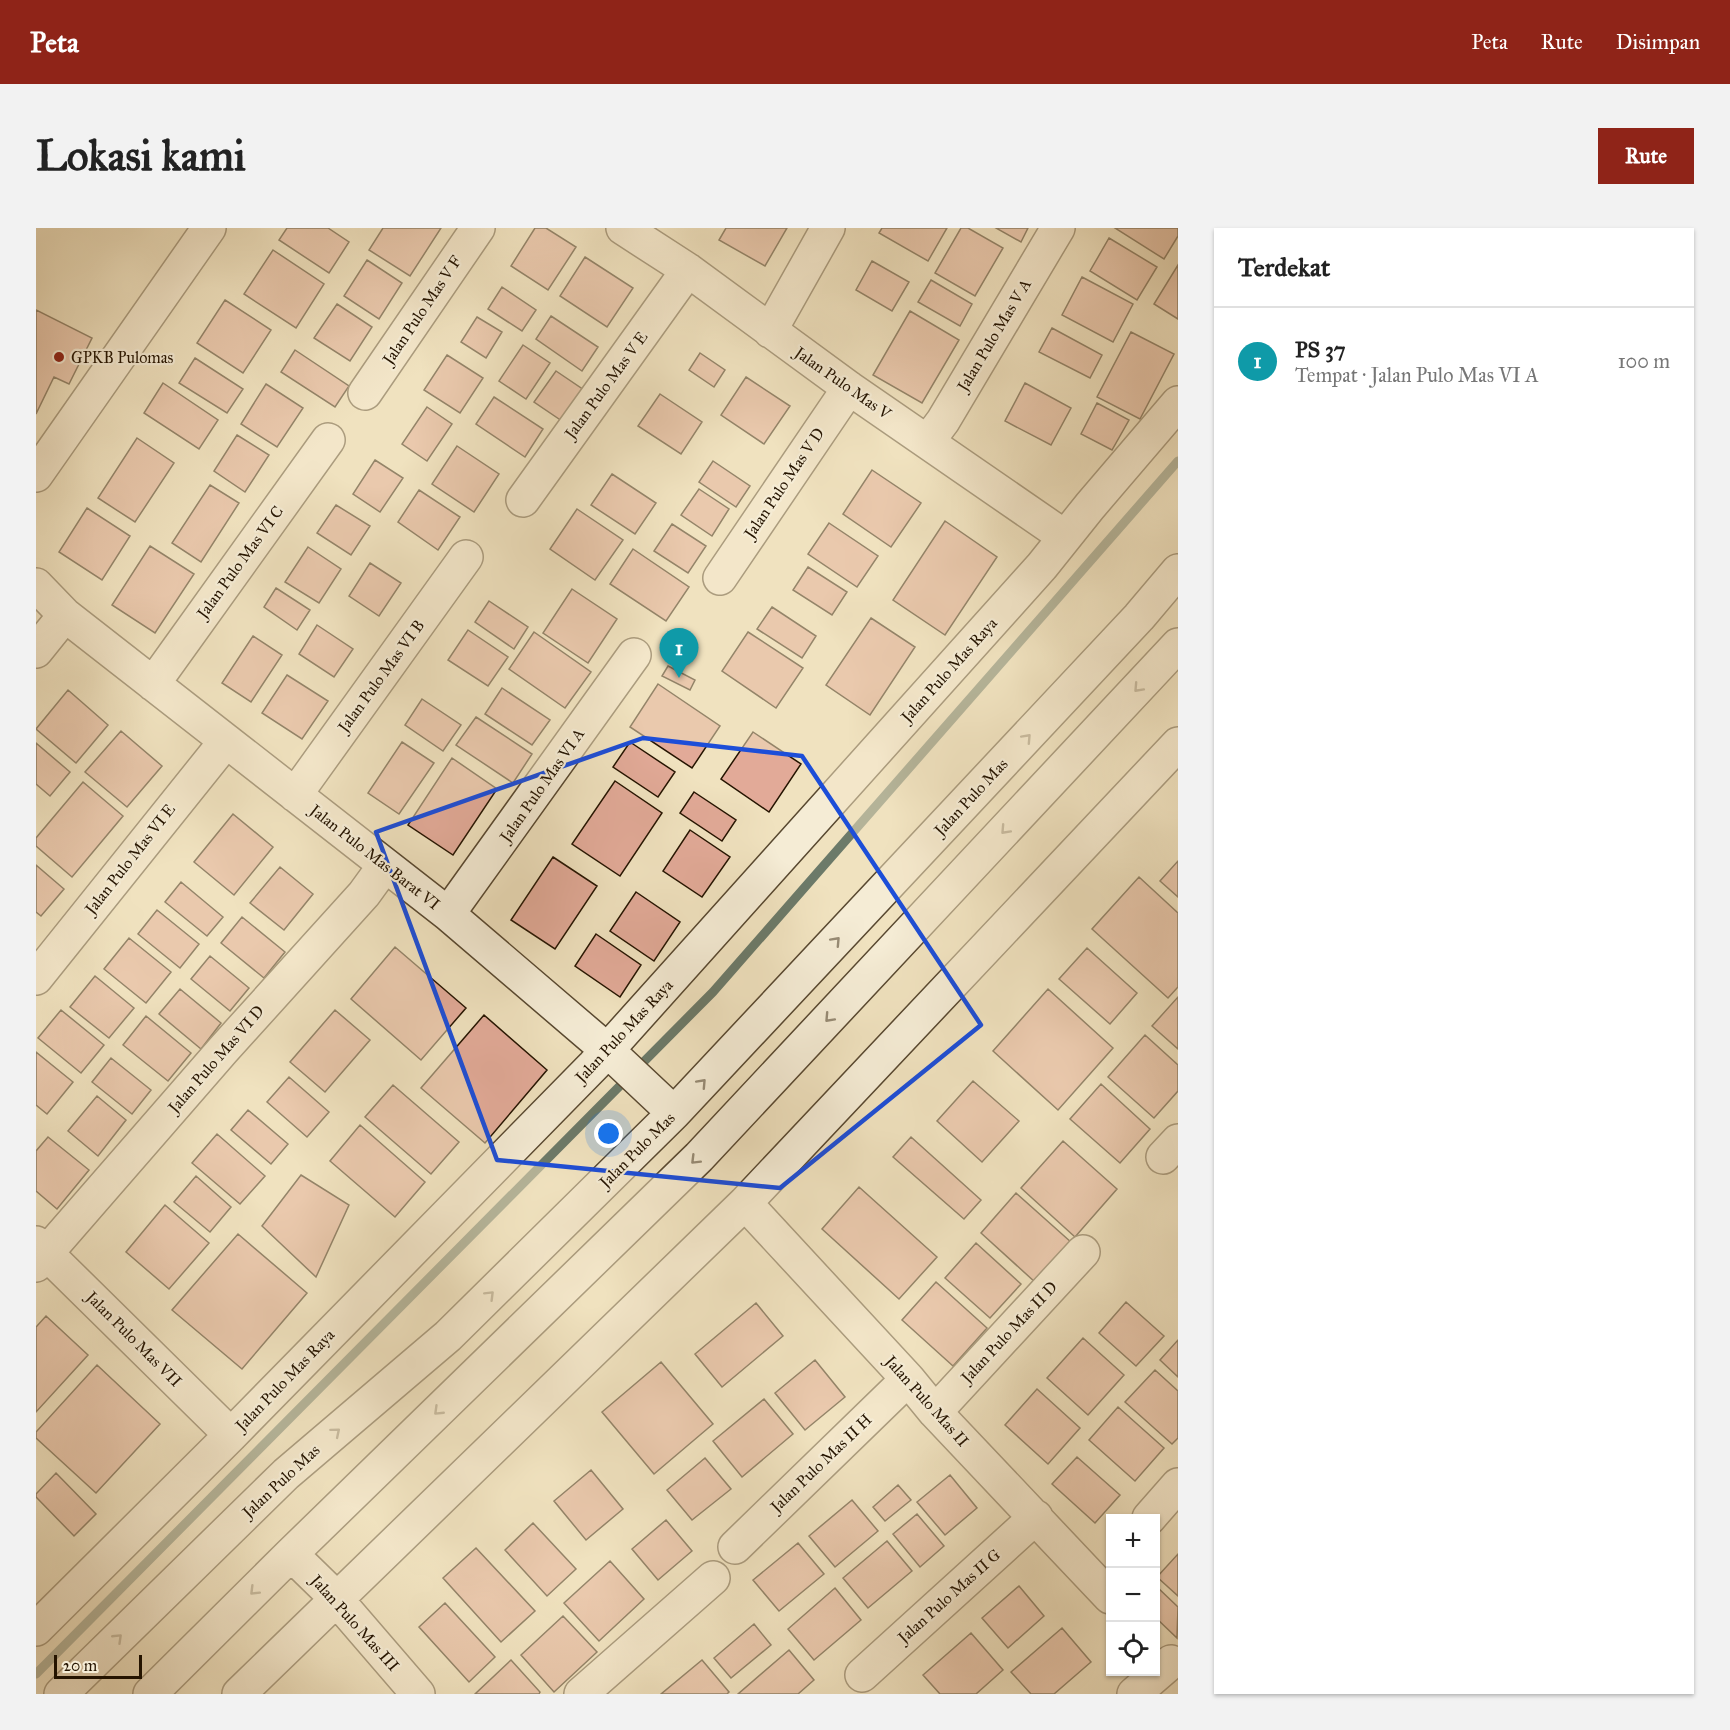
<!DOCTYPE html>
<html lang="id">
<meta charset="utf-8">
<style>
body{margin:0;font-family:"IM FELL Great Primer",serif;background:#f2f2f2;color:#222}
.controls{position:absolute;right:18px;bottom:18px;display:grid;overflow:hidden;border-radius:0px;box-shadow:0 2px 4px #0004}
.controls button{width:54px;height:54px;display:grid;place-items:center;padding:0;border:0;border-bottom:2px solid #e0e0e0;background:#fff;color:#222;font:30px sans-serif}
.scale{position:absolute;left:18px;bottom:15px;width:88px;box-sizing:border-box;padding-left:6px;border:3px solid #251400;border-top:0;font-size:16px;line-height:21px;white-space:nowrap;color:#251400;-webkit-text-stroke:4px #f5ecd5;paint-order:stroke}
.you{position:absolute;left:573px;top:906px;width:21px;height:21px;margin:-15px;border:4px solid #fff;border-radius:50%;background:#1a73e8;box-shadow:0 0 0 9px #1a73e833}
.badge{display:grid;place-items:center;width:39px;height:39px;border-radius:50%;background:#8f2418;color:#fff;font-size:20px;font-weight:700}
.pin{position:absolute;translate:-50% -50px;filter:drop-shadow(0 2px 3px #0008)}
.pin::after{content:'';position:absolute;top:32px;width:21px;height:18px;background:inherit;clip-path:polygon(0 0,100% 0,50% 100%)}
.list{margin:0;padding:0;list-style:none}
h2{display:flex;justify-content:space-between;align-items:center;height:78px;margin:0;padding:0 24px;font-size:26px}
h2 small{font-size:20px;font-weight:400;color:#767676}
.list li{display:grid;grid-template-columns:39px 1fr auto;gap:18px;align-items:center;box-sizing:border-box;height:108px;padding:0 24px;border-top:2px solid #e0e0e0}
.list b{display:block;font-size:22px;white-space:nowrap}
.list p{margin:0;font-size:20px;white-space:nowrap;color:#767676}
.list em{font-size:20px;font-style:normal;color:#767676}
.icon{flex:none;width:33px;height:33px;fill:none;stroke:currentColor;stroke-width:2;stroke-linecap:round;stroke-linejoin:round}
.map{position:relative;flex:none;width:1142px;height:1466px;overflow:hidden;border-radius:0px}
header{display:flex;align-items:center;gap:36px;box-sizing:border-box;height:84px;padding:0 30px;background:#8f2418;color:#fff}
header strong{font-size:28px}
nav{display:flex;gap:33px;margin-inline-start:auto;font-size:21px}
.intro{display:flex;align-items:center;justify-content:space-between;box-sizing:border-box;height:144px;padding:0 36px}
h1{margin:0;font-size:42px}
.button{padding:15px 27px;border-radius:0px;background:#8f2418;color:#fff;font-size:21px;font-weight:700}
main{display:flex;gap:36px;padding:0 36px}
aside{flex:1;background:#fff;border-radius:0px;box-shadow:0 2px 4px #0004}
.map>svg:first-child{display:block}
</style>
<header>
<strong>Peta</strong>
<nav><a>Peta</a><a>Rute</a><a>Disimpan</a></nav>
</header>
<div class="intro"><h1>Lokasi kami</h1><a class="button">Rute</a></div>
<main>
<div class="map">
<svg width="1142" height="1466" viewBox="0 0 1142 1466">
<rect width="100%" height="100%" fill="#f0e2bf"/>
<filter id="stains"><feTurbulence type="fractalNoise" baseFrequency=".00333" numOctaves="4"/><feColorMatrix values="0 0 0 0 .2 0 0 0 0 .09 0 0 0 0 .02 0 0 0 .5 -.17"/></filter>
<radialGradient id="worn" r=".72"><stop offset=".6" stop-color="#630" stop-opacity="0"/><stop offset="1" stop-color="#630" stop-opacity=".3"/></radialGradient>
<g fill="none" stroke-linecap="round" stroke-linejoin="round">
<path stroke="#6c7a69" stroke-width="9" d="M0,1446L677,764L1142,233"/>
</g>
<path fill="#e2aa98" stroke="#251400" stroke-width="1.5" d="M251,0H292L313,14L293,45L243,12Z
M347,0H405L374,48L333,22Z
M499,0H510L540,19L512,62L475,38Z
M690,0H751L729,38L683,12Z
M846,0H911L892,33L843,5Z
M925,0H932L967,20L939,68L899,45Z
M960,0H992L985,14Z
M1079,0H1142V8L1128,31Z
M1073,10L1121,39L1101,72L1054,43Z
M237,22L288,56L260,100L208,66Z
M549,29L597,60L571,99L524,68Z
M331,32L366,55L343,91L308,68Z
M836,33L873,54L856,83L820,62Z
M1142,37V91L1118,76Z
M1046,49L1097,76L1077,114L1026,87Z
M895,52L936,76L924,98L882,74Z
M466,59L500,82L486,103L452,81Z
M189,72L235,102L207,145L161,115Z
M301,76L336,99L314,133L278,110Z
M0,82L56,110L33,156L18,149L0,186Z
M874,83L923,112L886,175L837,147Z
M515,88L562,119L546,143L500,111Z
M441,89L466,104L450,130L425,114Z
M1016,100L1066,127L1054,150L1003,124Z
M1095,104L1138,126L1104,191L1061,169Z
M487,117L514,135L490,171L463,153Z
M259,122L313,158L299,179L245,144Z
M664,125L689,142L678,159L653,142Z
M411,127L447,150L424,185L388,162Z
M159,130L207,161L191,185L143,155Z
M520,143L548,162L526,193L498,174Z
M710,149L754,178L728,216L685,187Z
M127,155L182,192L163,221L108,185Z
M989,155L1035,180L1015,217L969,193Z
M230,156L267,180L241,219L205,196Z
M624,166L666,194L645,226L602,198Z
M458,169L507,201L489,229L440,196Z
M1061,175L1093,192L1076,222L1045,206Z
M391,179L416,196L391,233L366,216Z
M201,207L233,227L209,264L178,243Z
M101,210L138,235L99,294L62,270Z
M421,218L463,246L438,284L396,256Z
M339,232L367,250L344,284L317,266Z
M677,233L714,258L700,279L663,254Z
M836,242L885,275L855,319L807,286Z
M576,246L620,275L599,306L555,277Z
M174,257L203,275L165,334L136,315Z
M663,261L693,281L676,308L645,287Z
M383,262L424,289L402,322L362,294Z
M300,277L334,298L315,327L281,305Z
M51,280L94,308L66,352L23,324Z
M541,281L587,312L559,352L514,321Z
M909,293L961,329L909,407L857,372Z
M793,295L842,328L821,359L772,326Z
M636,296L670,318L652,345L618,323Z
M114,318L158,346L119,405L76,377Z
M272,319L305,341L283,375L249,354Z
M597,321L653,359L630,393L574,356Z
M334,335L365,355L343,388L313,368Z
M772,339L811,364L796,387L757,362Z
M240,360L274,382L261,402L228,379Z
M536,361L581,391L552,435L507,405Z
M453,373L492,399L478,421L439,394Z
M736,379L780,408L766,430L721,401Z
M835,390L879,419L834,487L790,457Z
M281,397L317,421L298,449L263,426Z
M432,402L472,429L452,458L412,432Z
M498,404L555,444L529,480L473,441Z
M712,404L767,440L740,480L686,443Z
M217,408L246,427L215,474L186,455Z
M632,438L659,452L654,462L626,448Z
M251,447L292,473L266,511L226,485Z
M622,456L684,498L656,540L594,499Z
M466,460L514,492L496,517L449,486Z
M32,462L72,497L40,535L0,501Z
M386,471L425,497L407,523L369,497Z
M440,489L496,526L477,555L420,517Z
M85,503L126,538L91,579L49,544Z
M717,504L765,536L733,584L685,551Z
M366,514L398,535L363,586L332,565Z
M594,514L639,544L622,569L577,539Z
M0,515L34,544L14,568L0,556Z
M416,530L461,561L417,627L372,597Z
M579,553L626,585L584,648L536,616Z
M47,554L87,588L36,649L0,618V610Z
M658,564L700,592L686,613L644,585Z
M197,586L237,619L198,667L158,634Z
M654,602L694,629L666,669L627,643Z
M517,629L561,658L519,721L475,692Z
M1142,633V669L1124,653Z
M0,637L28,661L5,688L0,684Z
M244,639L277,666L248,702L214,675Z
M1103,649L1142,685V759L1132,770L1056,701Z
M145,654L187,689L171,708L129,674Z
M600,664L644,694L618,733L574,703Z
M121,682L163,716L144,740L102,706Z
M206,689L249,724L228,750L185,715Z
M560,706L605,737L584,769L539,738Z
M93,710L135,744L110,775L68,741Z
M359,719L430,780L385,832L315,771Z
M1051,720L1101,765L1074,796L1023,751Z
M174,728L213,760L194,783L155,751Z
M59,748L98,780L73,810L34,779Z
M144,761L185,795L165,821L123,786Z
M1012,761L1077,820L1022,882L957,823Z
M1142,769V821L1116,798Z
M25,782L68,817L45,845L2,810Z
M299,782L334,812L289,864L254,834Z
M448,787L511,842L449,915L385,860Z
M110,788L155,825L132,853L87,817Z
M1109,807L1142,837V863L1118,890L1072,849Z
M0,824L37,854L11,886L0,877Z
M75,830L115,862L96,886L56,854Z
M253,849L293,884L271,909L231,874Z
M937,853L983,893L946,934L901,893Z
M1065,856L1114,901L1084,935L1034,891Z
M357,857L423,914L395,946L329,889Z
M61,868L90,892L62,928L32,903Z
M212,882L252,916L235,936L195,902Z
M324,897L389,954L359,989L294,933Z
M181,906L229,948L204,976L156,935Z
M12,909L53,942L21,981L0,963V923Z
M875,909L945,972L928,991L857,929Z
M1027,913L1081,961L1039,1009L985,960Z
M265,947L313,977L280,1049L226,998Z
M160,948L195,979L174,1004L138,974Z
M823,959L901,1029L863,1071L786,1001Z
M980,965L1036,1015L1000,1055L945,1005Z
M129,977L173,1015L133,1061L90,1024Z
M202,1006L271,1065L206,1141L136,1082Z
M940,1015L985,1056L954,1090L909,1050Z
M900,1054L951,1100L917,1138L866,1092Z
M1090,1074L1128,1108L1100,1138L1063,1105Z
M720,1075L747,1108L686,1159L659,1126Z
M10,1088L52,1127L0,1184V1099Z
M1047,1110L1088,1147L1052,1187L1011,1150Z
M1142,1112V1149L1124,1132Z
M779,1132L809,1169L769,1202L739,1165Z
M625,1134L677,1196L618,1246L566,1184Z
M61,1137L124,1196L60,1265L0,1210V1204Z
M1119,1142L1142,1163V1210L1136,1216L1089,1174Z
M1001,1161L1044,1200L1012,1236L969,1197Z
M728,1171L757,1206L706,1249L677,1213Z
M1082,1179L1128,1220L1099,1253L1053,1212Z
M1041,1229L1084,1267L1059,1295L1016,1256Z
M669,1230L695,1261L656,1292L631,1262Z
M555,1242L587,1281L550,1312L518,1273Z
M20,1245L60,1286L38,1308L0,1269V1266Z
M914,1247L941,1280L909,1307L881,1274Z
M862,1257L875,1272L849,1293L837,1279Z
M816,1272L842,1303L799,1339L773,1308Z
M881,1286L908,1318L884,1339L857,1306Z
M630,1292L656,1323L622,1352L596,1321Z
M497,1295L540,1341L511,1368L469,1322Z
M851,1313L876,1343L832,1380L807,1350Z
M762,1315L788,1346L743,1383L717,1352Z
M440,1320L499,1383L465,1414L407,1350Z
M1142,1326V1368L1121,1349Z
M574,1333L608,1371L563,1413L528,1375Z
M983,1358L1008,1388L972,1420L946,1390Z
M1120,1358L1142,1379L1141,1410L1120,1390Z
M799,1360L825,1392L778,1432L752,1401Z
M409,1375L459,1429L433,1454L383,1399Z
M527,1388L561,1424L518,1464L485,1427Z
M718,1396L735,1417L695,1450L678,1430Z
M1026,1400L1055,1434L1018,1466H995L975,1444Z
M935,1405L967,1442L940,1466H904L887,1447Z
M753,1422L778,1452L762,1466H702Z
M475,1432L504,1464L503,1466H439Z
M666,1432L693,1464L691,1466H625Z"/>
<g fill="none" stroke-linecap="round" stroke-linejoin="round">
<g stroke="#584830" stroke-width="36">
<path id="minor" d="M587,0L652,42L813,160L1029,309
M734,103L792,0
M329,165L442,0
M892,213L907,193L1022,0
M0,247L173,0
M487,272L652,42
M684,350L813,160
M0,357L29,387L412,686L571,822L638,885
M0,423L29,387
M117,456L292,212
M259,567L430,329
M412,686L598,427
M0,750L190,513
M1127,929L1142,913
M709,975L872,1151L899,1184L1074,1369
M0,1015L195,1207
M0,1037L187,822L328,666L349,637
M899,1184L1047,1024
M1113,1290L1142,1257
M699,1319L872,1151
M255,1326L295,1365L382,1466
M0,1401L195,1207L558,837L1006,338L1054,278L1142,175
M826,1447L1000,1289
M25,1466L250,1246L412,1108L638,885L1103,389L1142,343
M114,1466L255,1326L663,929L1142,417
M203,1466L709,975L1142,516
M545,1466L677,1350
M1098,1466L1135,1434"/>
</g>
<use href="#minor" stroke="#f5ecd5" stroke-width="33"/>
</g>
<defs><path id="oneway-chevron" d="M-2-3.5L2.5 0L-2 3.5" fill="none" stroke-width="1.6" stroke-linecap="round" stroke-linejoin="round" transform="scale(1.5)"/></defs>
<g stroke="#978b75">
<use href="#oneway-chevron" transform="translate(1102 460) rotate(133)"/>
<use href="#oneway-chevron" transform="translate(991 510) rotate(-47)"/>
<use href="#oneway-chevron" transform="translate(969 602) rotate(133)"/>
<use href="#oneway-chevron" transform="translate(800 713) rotate(-47)"/>
<use href="#oneway-chevron" transform="translate(793 790) rotate(133)"/>
<use href="#oneway-chevron" transform="translate(666 855) rotate(-47)"/>
<use href="#oneway-chevron" transform="translate(659 932) rotate(135)"/>
<use href="#oneway-chevron" transform="translate(454 1067) rotate(-45)"/>
<use href="#oneway-chevron" transform="translate(402 1183) rotate(136)"/>
<use href="#oneway-chevron" transform="translate(300 1204) rotate(-40)"/>
<use href="#oneway-chevron" transform="translate(218 1363) rotate(135)"/>
<use href="#oneway-chevron" transform="translate(82 1410) rotate(-44)"/>
</g>
<path d="M0 0H1142V1466H0ZM607,510L766,528L945,797L744,960L461,932L340,604Z" fill="#f0e2bf" fill-opacity=".55" fill-rule="evenodd"/>
<path fill="none" stroke="#1d4ed8" stroke-width="4.5" stroke-linejoin="round" d="M607,510L766,528L945,797L744,960L461,932L340,604Z"/>
<circle fill="#8f2418" stroke="#f5ecd5" stroke-width="2" cx="23" cy="129" r="6"/>
<g text-anchor="middle" dominant-baseline="central" stroke-width="4.5" stroke-linejoin="round" paint-order="stroke">
<g font-size="16" fill="#251400" stroke="#f5ecd5">
<text transform="translate(386 82) rotate(-56)">Jalan Pulo Mas V F</text>
<text transform="translate(958 107) rotate(-59)">Jalan Pulo Mas V A</text>
<text transform="translate(807 155) rotate(35)">Jalan Pulo Mas V</text>
<text transform="translate(570 157) rotate(-54)">Jalan Pulo Mas V E</text>
<text transform="translate(748 255) rotate(-56)">Jalan Pulo Mas V D</text>
<text transform="translate(204 334) rotate(-54)">Jalan Pulo Mas VI C</text>
<text transform="translate(913 442) rotate(-48)">Jalan Pulo Mas Raya</text>
<text transform="translate(345 448) rotate(-54)">Jalan Pulo Mas VI B</text>
<text transform="translate(506 557) rotate(-55)">Jalan Pulo Mas VI A</text>
<text transform="translate(935 569) rotate(-47)">Jalan Pulo Mas</text>
<text transform="translate(339 629) rotate(38)">Jalan Pulo Mas Barat VI</text>
<text transform="translate(94 631) rotate(-52)">Jalan Pulo Mas VI E</text>
<text transform="translate(588 803) rotate(-47)">Jalan Pulo Mas Raya</text>
<text transform="translate(180 831) rotate(-49)">Jalan Pulo Mas VI D</text>
<text transform="translate(601 922) rotate(-45)">Jalan Pulo Mas</text>
<text transform="translate(973 1104) rotate(-47)">Jalan Pulo Mas II D</text>
<text transform="translate(98 1111) rotate(45)">Jalan Pulo Mas VII</text>
<text transform="translate(249 1152) rotate(-46)">Jalan Pulo Mas Raya</text>
<text transform="translate(891 1173) rotate(48)">Jalan Pulo Mas II</text>
<text transform="translate(785 1235) rotate(-44)">Jalan Pulo Mas II H</text>
<text transform="translate(245 1253) rotate(-43)">Jalan Pulo Mas</text>
<text transform="translate(913 1368) rotate(-42)">Jalan Pulo Mas II G</text>
<text transform="translate(319 1395) rotate(48)">Jalan Pulo Mas III</text>
</g>
<g font-size="16" fill="#251400" stroke="#f5ecd5" text-anchor="start">
<text x="35" y="129">GPKB Pulomas</text>
</g>
</g>
<rect width="100%" height="100%" filter="url(#stains)"/>
<rect width="100%" height="100%" fill="url(#worn)"/>
</svg>
<div class="controls">
<button>+</button>
<button>−</button>
<button><svg class="icon" aria-label="locate" viewBox="0 0 24 24"><circle cx="12" cy="12" r="6"/><path d="M12 2v4M12 18v4M2 12h4M18 12h4"/></svg></button>
</div>
<div class="scale">20 m</div>
<div class="you"></div>
<div class="pin badge" style="left:643px;top:450px;background:#0f9aa8">1</div>
</div>
<aside>
<h2>Terdekat<small></small></h2>
<ul class="list">
<li><span class="badge" style="background:#0f9aa8">1</span><div><b>PS 37</b><p>Tempat · Jalan Pulo Mas VI A</p></div><em>100 m</em></li>
</ul>
</aside>
</main>
